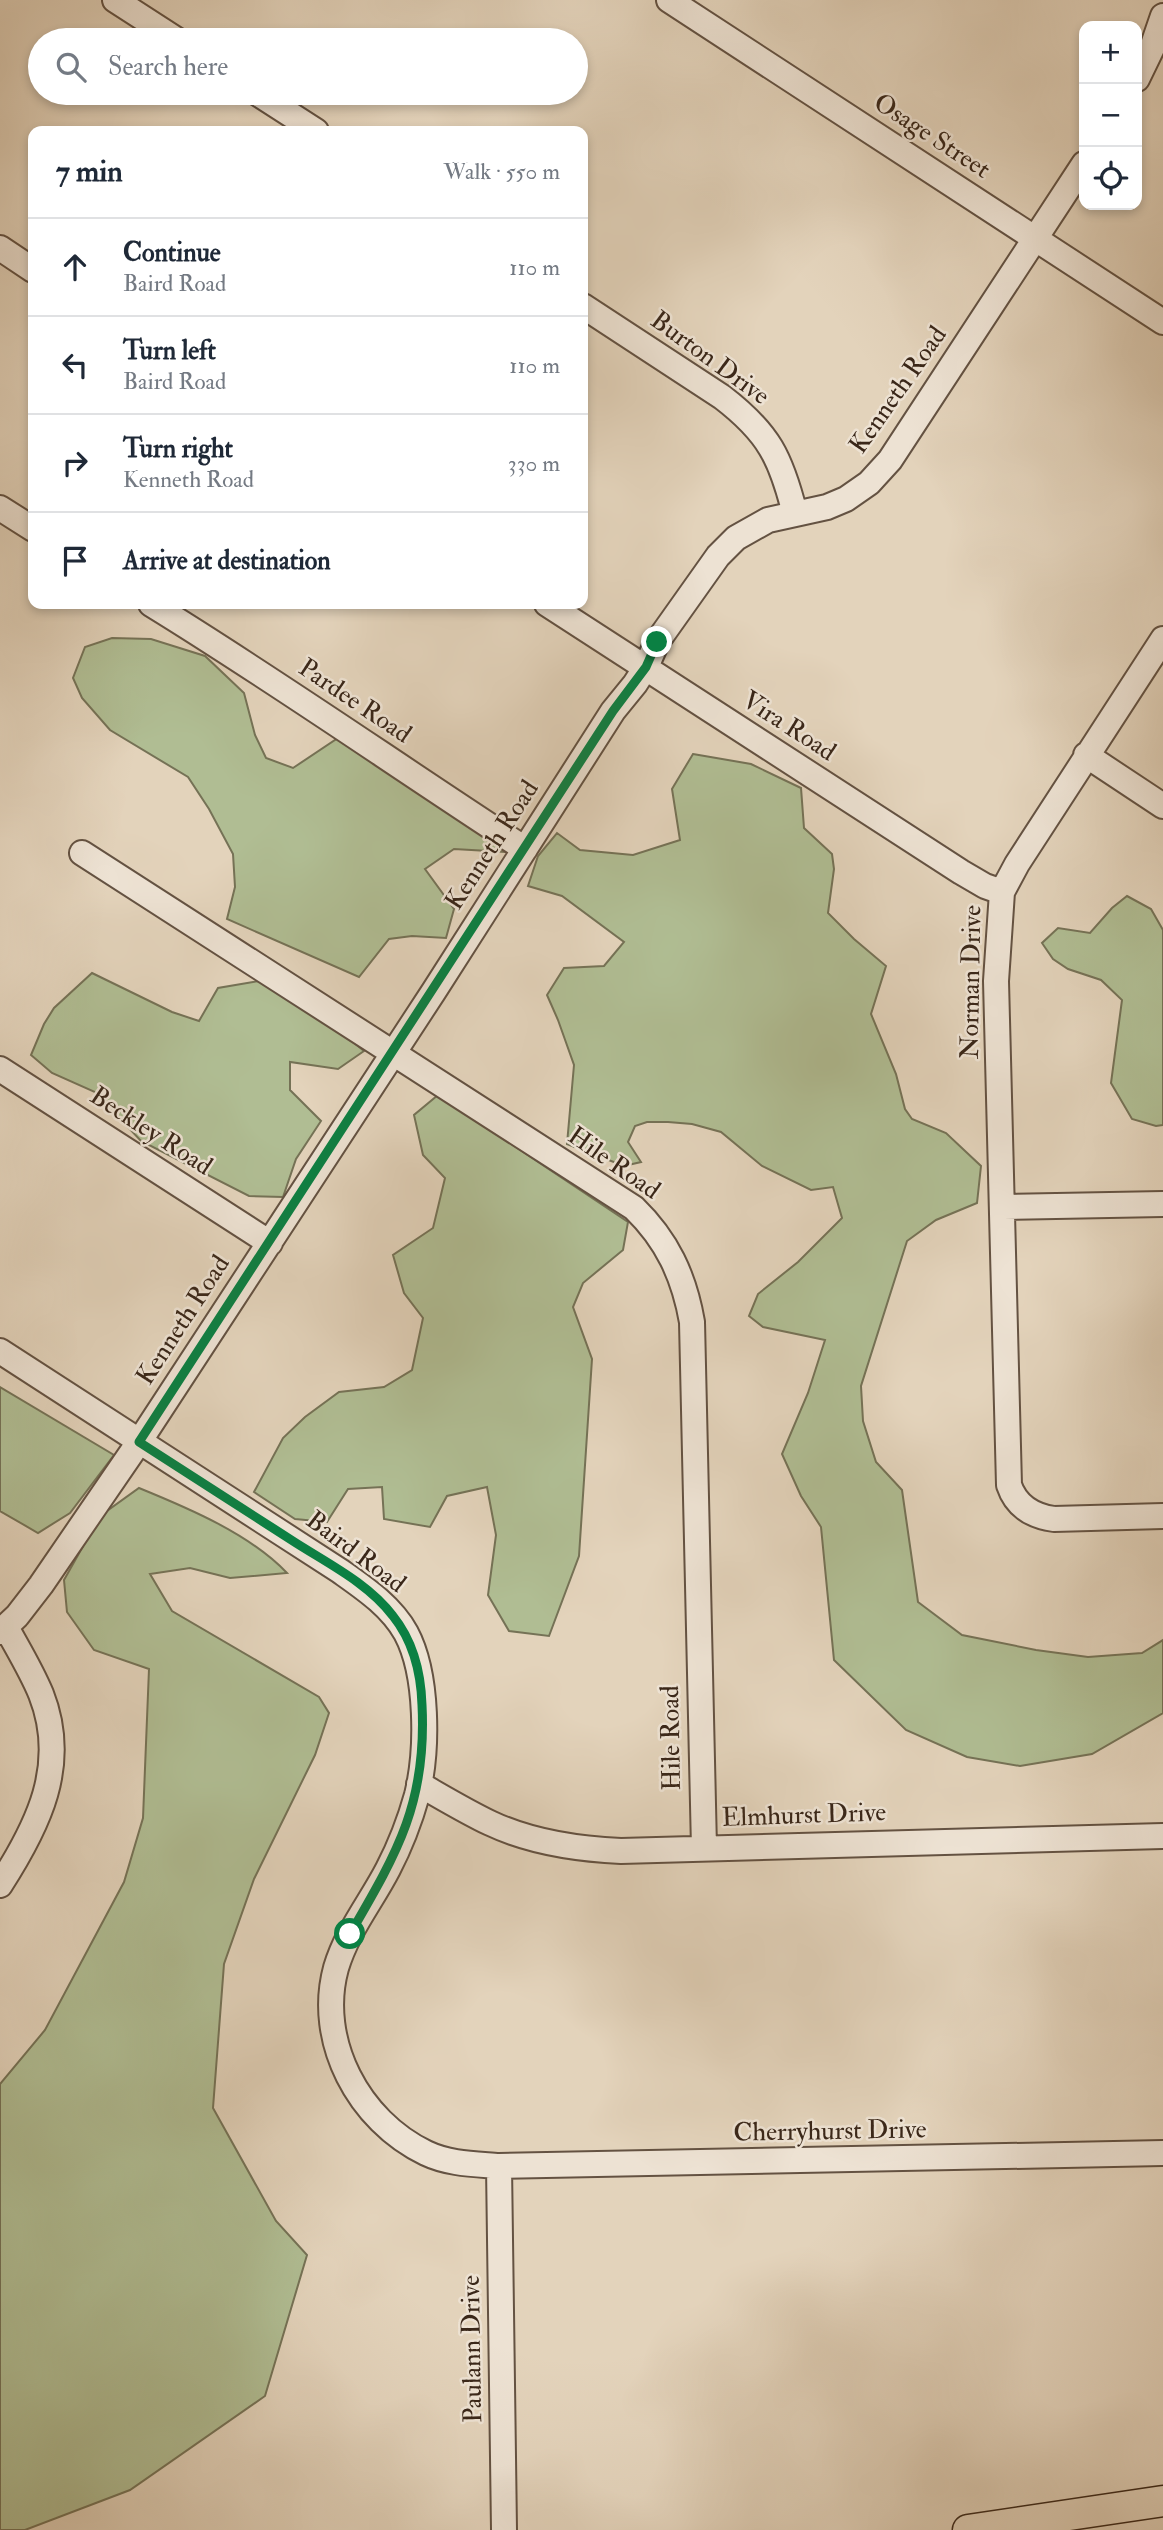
<!DOCTYPE html>
<meta charset="utf-8">
<style>
body{margin:0;font-family:"IM FELL Double Pica",serif;background:#f6f6f7;color:#1f2937}
.controls{position:absolute;right:21px;top:21px;display:grid;overflow:hidden;border-radius:14px;box-shadow:0 4px 10px #0003}
.controls button{width:63px;height:63px;display:grid;place-items:center;padding:0;border:0;border-bottom:2px solid #e0e1e3;background:#fff;color:#1f2937;font:35px sans-serif}
.stop{position:absolute;width:21px;height:21px;margin:-16px;border:5px solid #0b8043;border-radius:50%;background:#fff}
.stop.end{background:#0b8043;border-color:#fff;box-shadow:0 2px 7px #0008}
.list{margin:0;padding:0;list-style:none}
h2{display:flex;justify-content:space-between;align-items:center;height:91px;margin:0;padding:0 28px;font-size:30px}
h2 small{font-size:23px;font-weight:400;color:#747a83}
.list li{display:grid;grid-template-columns:46px 1fr auto;gap:21px;align-items:center;box-sizing:border-box;height:98px;padding:0 28px;border-top:2px solid #e0e1e3}
.list b{display:block;font-size:26px;white-space:nowrap}
.list p{margin:0;font-size:23px;white-space:nowrap;color:#747a83}
.list em{font-size:23px;font-style:normal;color:#747a83}
.icon{flex:none;width:38px;height:38px;fill:none;stroke:currentColor;stroke-width:2;stroke-linecap:round;stroke-linejoin:round}
.map{position:relative;flex:none;width:1163px;height:2530px;overflow:hidden}
.search{position:absolute;background:#fff;box-shadow:0 4px 10px #0003;left:28px;top:28px;width:560px;height:77px;display:flex;align-items:center;gap:18px;box-sizing:border-box;padding:0 24px;border-radius:38px;color:#747a83;font-size:26px}
.panel{position:absolute;background:#fff;box-shadow:0 4px 10px #0003;left:28px;top:126px;width:560px;height:483px;border-radius:14px}
.map>svg:first-child{display:block}
</style>
<div class="map">
<svg width="1163" height="2530" viewBox="0 0 1163 2530">
<rect width="100%" height="100%" fill="#e3d3bb"/>
<filter id="stains"><feTurbulence type="fractalNoise" baseFrequency=".00286" numOctaves="4"/><feColorMatrix values="0 0 0 0 .2 0 0 0 0 .09 0 0 0 0 .02 0 0 0 .5 -.17"/></filter>
<radialGradient id="worn" r=".72"><stop offset=".6" stop-color="#630" stop-opacity="0"/><stop offset="1" stop-color="#630" stop-opacity=".3"/></radialGradient>
<path fill="#b0bd93" stroke="#757256" stroke-width="2" d="M112,638L151,639L205,656L244,693L255,735L266,758L293,768L338,738L507,852L454,849L425,869L454,909L446,938L412,936L389,939L359,977L227,919L235,887L233,854L209,809L188,777L110,730L82,698L73,678L85,647Z
M693,754L751,764L801,788L804,828L832,854L834,869L828,913L854,939L886,966L871,1014L896,1074L905,1109L912,1119L946,1133L981,1166L977,1203L936,1220L907,1241L861,1386L863,1421L876,1462L902,1490L918,1602L962,1635L1036,1650L1088,1657L1142,1653L1163,1640V1713L1092,1754L1020,1766L967,1757L906,1730L834,1660L821,1527L801,1496L782,1454L808,1393L825,1340L763,1327L749,1316L758,1294L798,1262L842,1218L833,1187L811,1190L762,1166L721,1132L692,1124L668,1122H647L635,1126L628,1142L641,1162L624,1166L567,1144L574,1065L558,1020L547,995L564,968L604,966L624,942L562,896L528,886L538,856L557,833L580,850L633,855L680,840L672,789Z
M1127,896L1151,909L1163,930V1125L1156,1126L1132,1119L1111,1083L1122,1000L1101,980L1068,969L1053,959L1042,943L1058,928L1090,933L1112,908Z
M92,973L172,1012L199,1021L218,988L259,981L336,1028L364,1051L338,1069L290,1062V1090L321,1121L296,1159L283,1197L249,1196L141,1141L95,1092L52,1073L31,1055L44,1024L54,1008Z
M438,1095L628,1222L623,1250L583,1283L573,1307L592,1359L579,1556L549,1636L509,1631L488,1595L496,1535L487,1487L447,1496L430,1527L384,1519L382,1487L348,1489L327,1522L295,1519L254,1492L283,1438L305,1417L339,1392L384,1387L412,1370L423,1318L404,1293L393,1255L433,1228L445,1178L423,1155L414,1115Z
M0,1387L114,1455L70,1513L38,1533L0,1511Z
M139,1488C188,1508 250,1534 287,1573L230,1578L190,1568L150,1574L172,1611L319,1697L329,1713L315,1755L254,1879L224,1964L213,2108L276,2221L307,2255L265,2396L130,2490L25,2530H0V2084L45,2030L124,1882L143,1818L149,1669L94,1650L67,1612L64,1580L100,1516Z"/>
<g fill="none" stroke-linecap="round" stroke-linejoin="round">
<g stroke="#645242" stroke-width="28">
<path id="minor" d="M115,0L177,40
M669,0L1163,322
M1137,79L1152,48L1163,16
M257,93L316,131
M0,248L33,270
M583,306L722,397C769,433 781,458 795,514
M0,508L33,529
M151,604C278,682 400,768 525,849
M547,604L961,872L985,886L1002,892
M1163,639L1017,864L1002,892L996,981L1009,1485C1016,1506 1032,1516 1054,1519L1163,1516
M1086,755L1163,806
M82,853L634,1208C667,1240 684,1276 692,1322L704,1848
M0,1069L270,1243
M1004,1207L1163,1204
M0,1351L340,1571C364,1588 391,1606 406,1633C428,1674 428,1750 417,1795C410,1820 400,1846 388,1869C371,1902 347,1931 336,1968C316,2041 359,2121 426,2153C449,2164 474,2164 499,2166L1163,2153
M0,1632L17,1616L41,1585L139,1442L434,991L613,711L635,684L646,667L657,642L718,556L736,538L768,520L827,507L846,499L869,483L890,460L1084,164
M419,1784C442,1797 465,1811 490,1823C530,1842 576,1849 621,1851L1163,1836
M0,1885C38,1826 69,1765 41,1694C31,1670 18,1649 6,1627
M499,2166L504,2530"/>
</g>
<g stroke="#3a2719" stroke-width="33">
<path id="major" d="M968,2530L1163,2501"/>
</g>
<use href="#minor" stroke="#ede2d3" stroke-width="24"/>
<use href="#major" stroke="#e3d3bb" stroke-width="30"/>
</g>
<g fill="none" stroke-linecap="round" stroke-linejoin="round">
<path stroke="#0b8043" stroke-width="9" d="M350,1934C397,1853 427,1803 422,1705C421,1673 413,1641 393,1616C369,1584 329,1564 296,1543C244,1509 191,1476 139,1442L613,711L646,667L657,642"/>
</g>
<g text-anchor="middle" dominant-baseline="central" stroke-width="5" stroke-linejoin="round" paint-order="stroke">
<g font-size="26" fill="#3a2719" stroke="#ede2d3">
<text transform="translate(932 136) rotate(33)">Osage Street</text>
<text transform="translate(710 358) rotate(36)">Burton Drive</text>
<text transform="translate(898 390) rotate(-55)">Kenneth Road</text>
<text transform="translate(355 701) rotate(34)">Pardee Road</text>
<text transform="translate(789 726) rotate(33)">Vira Road</text>
<text transform="translate(492 845) rotate(-57)">Kenneth Road</text>
<text transform="translate(971 982) rotate(-89)">Norman Drive</text>
<text transform="translate(151 1131) rotate(33)">Beckley Road</text>
<text transform="translate(614 1163) rotate(35)">Hile Road</text>
<text transform="translate(183 1320) rotate(-57)">Kenneth Road</text>
<text transform="translate(356 1552) rotate(37)">Baird Road</text>
<text transform="translate(671 1738) rotate(-91)">Hile Road</text>
<text transform="translate(804 1815) rotate(-2)">Elmhurst Drive</text>
<text transform="translate(830 2131) rotate(-1)">Cherryhurst Drive</text>
<text transform="translate(472 2349) rotate(-91)">Paulann Drive</text>
</g>
</g>
<rect width="100%" height="100%" filter="url(#stains)"/>
<rect width="100%" height="100%" fill="url(#worn)"/>
</svg>
<div class="controls">
<button>+</button>
<button>−</button>
<button><svg class="icon" aria-label="locate" viewBox="0 0 24 24"><circle cx="12" cy="12" r="6"/><path d="M12 2v4M12 18v4M2 12h4M18 12h4"/></svg></button>
</div>
<div class="stop" style="left:350px;top:1934px"></div>
<div class="stop end" style="left:657px;top:642px"></div>
<div class="search"><svg class="icon" aria-label="search" viewBox="0 0 24 24"><circle cx="10" cy="10" r="6"/><path d="M15 15l6 6"/></svg>Search here</div>
<section class="panel">
<h2>7 min<small>Walk · 550 m</small></h2>
<ul class="list">
<li><svg class="icon" aria-label="ahead" viewBox="0 0 24 24"><path d="M12 20V5M6 11l6-6 6 6"/></svg><div><b>Continue</b><p>Baird Road</p></div><em>110 m</em></li>
<li><svg class="icon" aria-label="left" viewBox="0 0 24 24"><path d="M17 20v-9H6M10 6l-5 5 5 5"/></svg><div><b>Turn left</b><p>Baird Road</p></div><em>110 m</em></li>
<li><svg class="icon" aria-label="right" viewBox="0 0 24 24"><path d="M7 20v-9h11M14 6l5 5-5 5"/></svg><div><b>Turn right</b><p>Kenneth Road</p></div><em>330 m</em></li>
<li><svg class="icon" aria-label="arrive" viewBox="0 0 24 24"><path d="M6 21V4h12l-3 4 3 4H6"/></svg><div><b>Arrive at destination</b></div></li>
</ul>
</section>
</div>
